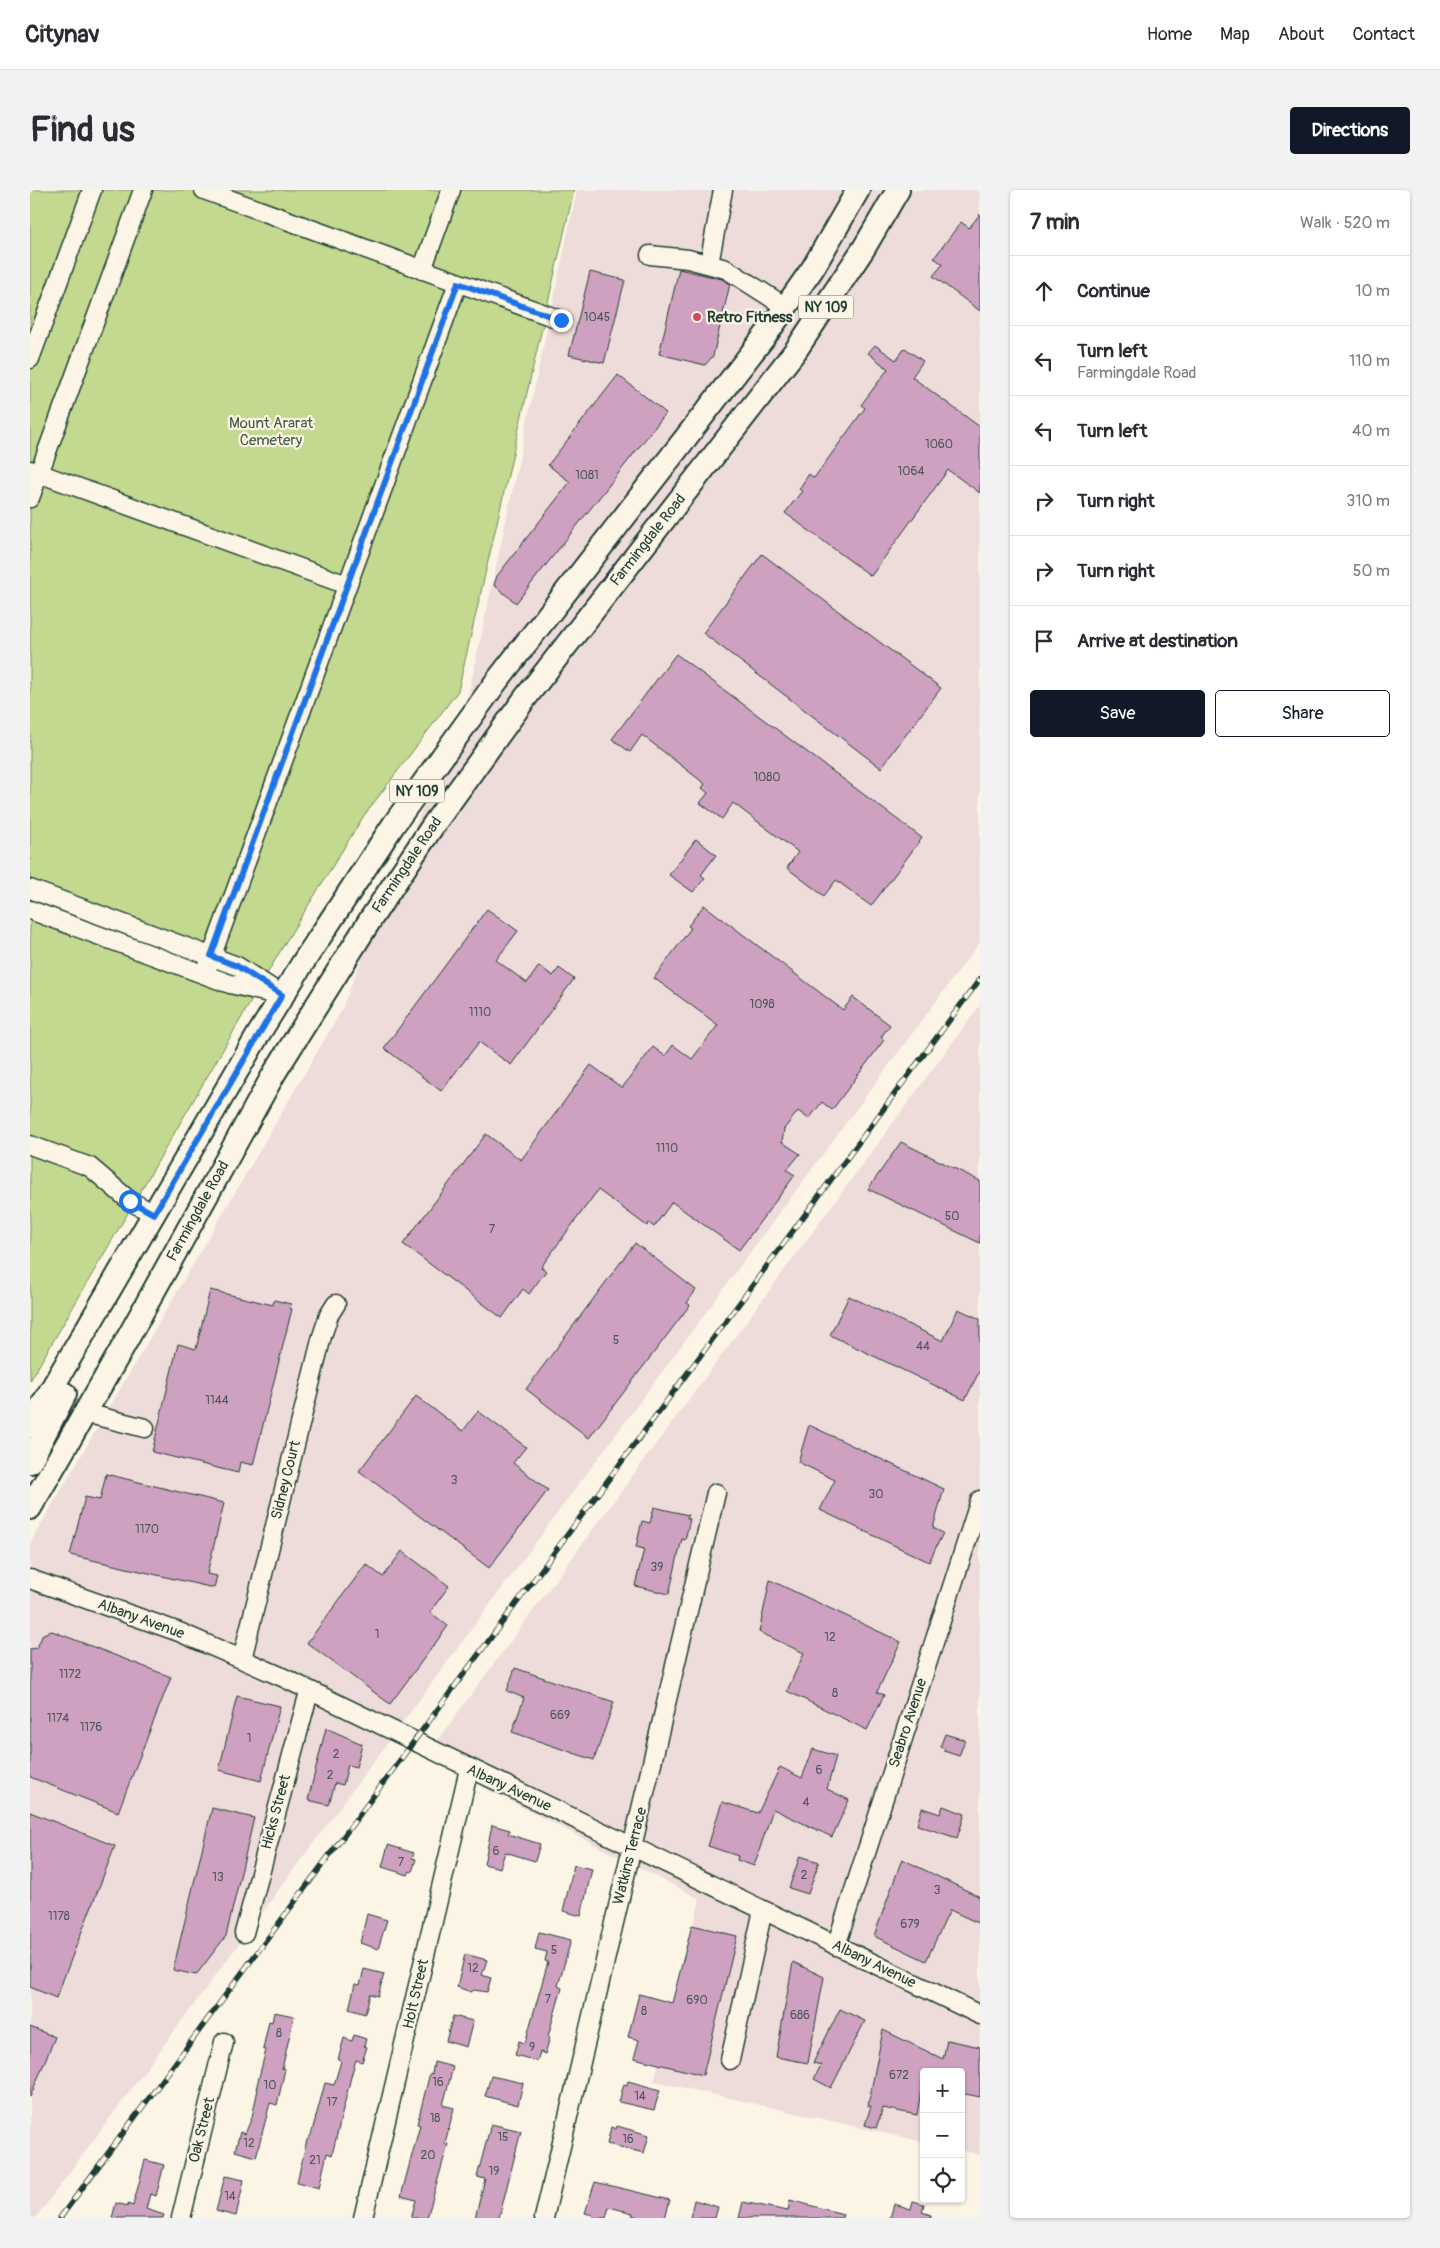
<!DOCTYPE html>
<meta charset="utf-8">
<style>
body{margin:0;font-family:Pangolin,sans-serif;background:#f2f2f3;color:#2b2b33}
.controls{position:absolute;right:15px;bottom:15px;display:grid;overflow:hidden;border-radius:5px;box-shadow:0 1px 4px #0004}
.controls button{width:45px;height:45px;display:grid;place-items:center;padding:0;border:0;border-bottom:1px solid #e1e1e2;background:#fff;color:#2b2b33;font:25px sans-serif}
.stop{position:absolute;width:15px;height:15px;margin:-11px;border:4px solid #1a73e8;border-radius:50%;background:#fff}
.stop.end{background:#1a73e8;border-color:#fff;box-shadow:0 1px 5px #0008}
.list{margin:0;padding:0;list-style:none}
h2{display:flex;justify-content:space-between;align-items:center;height:65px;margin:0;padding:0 20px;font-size:21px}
h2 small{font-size:16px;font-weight:400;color:#7c7c81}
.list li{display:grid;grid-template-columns:32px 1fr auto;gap:15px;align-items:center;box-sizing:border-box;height:70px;padding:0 20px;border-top:1px solid #e1e1e2}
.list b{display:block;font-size:19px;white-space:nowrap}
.list p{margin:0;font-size:16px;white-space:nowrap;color:#7c7c81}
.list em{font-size:16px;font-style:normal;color:#7c7c81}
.actions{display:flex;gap:10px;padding:15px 20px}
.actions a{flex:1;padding:11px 0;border:1px solid #111827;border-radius:5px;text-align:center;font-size:18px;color:#111827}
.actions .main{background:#111827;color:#fff}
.icon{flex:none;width:28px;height:28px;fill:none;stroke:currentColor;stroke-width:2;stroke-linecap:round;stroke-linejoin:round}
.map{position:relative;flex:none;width:950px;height:2028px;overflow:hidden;border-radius:5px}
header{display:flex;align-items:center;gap:30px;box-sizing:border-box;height:70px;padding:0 25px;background:#fff;border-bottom:1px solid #e1e1e2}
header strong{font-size:24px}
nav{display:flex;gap:28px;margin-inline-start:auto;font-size:18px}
.intro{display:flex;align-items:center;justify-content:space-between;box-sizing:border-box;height:120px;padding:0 30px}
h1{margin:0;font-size:35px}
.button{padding:12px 22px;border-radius:5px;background:#111827;color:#fff;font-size:18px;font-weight:700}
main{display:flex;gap:30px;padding:0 30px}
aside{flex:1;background:#fff;border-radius:5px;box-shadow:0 1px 4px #0004}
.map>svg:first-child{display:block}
</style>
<header>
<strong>Citynav</strong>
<nav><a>Home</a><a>Map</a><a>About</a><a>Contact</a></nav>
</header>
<div class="intro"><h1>Find us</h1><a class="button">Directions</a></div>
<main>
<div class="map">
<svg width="950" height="2028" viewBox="0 0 950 2028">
<rect width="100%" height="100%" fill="#fcf5e5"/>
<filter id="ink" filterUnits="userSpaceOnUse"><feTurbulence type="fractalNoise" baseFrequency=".02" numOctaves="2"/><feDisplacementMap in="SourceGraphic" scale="10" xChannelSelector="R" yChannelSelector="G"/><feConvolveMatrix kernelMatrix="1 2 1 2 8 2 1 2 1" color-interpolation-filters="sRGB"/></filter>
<g filter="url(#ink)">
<path fill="#eedcda" d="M547,0H950V752L6,2028H0V1353L310,823L439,502Z
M950,815V1965L931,1960V1882H894V1952L624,1891L670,1709L395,1567Z"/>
<path fill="#c2d98f" stroke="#708b62" d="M0,0H544L428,501L333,627L255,753L0,1191Z"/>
<path fill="#cfa1c1" stroke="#1f3d34" d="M950,24V121L903,86L913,74L904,68L931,32L939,38Z
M649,79L692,89L700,94L683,166L675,175L629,164Z
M560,82L595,90L574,173L539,165Z
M845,155L866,170L875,158L893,171L882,187L950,237V303L918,280L841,386L755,323L772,301L769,299L779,284L784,288L835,218L831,215L858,179L838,163Z
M588,185L636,223L486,413L464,395L467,386L540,292L518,275Z
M732,364L911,498L851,578L673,443Z
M646,464L892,648L841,716L806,690L794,706L757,678L768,662L703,613L692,629L670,613L678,603L672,598L675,594L612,545L600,562L582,549Z
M666,649L686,665L671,685L675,688L663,702L639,685Z
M674,715L813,820L823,807L860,835L851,847L854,850L802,920L792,912L779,929L768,921L754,939L752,952L770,964L757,980L765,985L709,1060L642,1012L624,1037L619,1033L617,1036L568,1000L511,1077L516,1081L499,1104L493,1099L472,1128L373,1054L456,944L491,970L561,875L592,898L623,857L635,866L643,855L662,869L688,835L624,788L661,738L658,736Z
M457,719L488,741L466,770L497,793L509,776L523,786L529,778L544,789L481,875L449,852L411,901L354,858Z
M871,952L950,991V1053L838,999Z
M605,1053L666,1100L657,1113L660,1115L559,1248L496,1199Z
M180,1100L243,1115L244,1110L261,1114L260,1119H262L223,1275L210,1272L208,1283L122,1262L148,1154L166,1159Z
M819,1106L913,1151L928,1119L950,1129V1180L935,1210L800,1145Z
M386,1206L433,1241L448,1221L496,1257L483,1273L518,1300L459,1378L329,1281Z
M779,1235L914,1299L903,1338L913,1343L899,1372L790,1320L805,1290L768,1272Z
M76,1284L194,1313L177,1384L187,1386L184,1398L40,1365L55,1307L70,1310Z
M624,1317L658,1325L657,1328L660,1329L655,1350L652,1349L639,1404L605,1396L614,1359L606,1357L612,1331L620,1333Z
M372,1361L419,1396L400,1422L418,1436L360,1514L277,1453L336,1374L353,1387Z
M740,1390L871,1452L847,1502L854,1505L837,1540L757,1501L774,1463L729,1442Z
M22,1441L141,1487L88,1622L0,1587V1459L7,1458L13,1444Z
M485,1478L584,1512L564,1570L482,1542L494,1508L477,1501Z
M207,1506L250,1516L231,1591L189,1580Z
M296,1538L332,1554L326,1577L318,1575L313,1595L305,1593L299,1615L278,1610Z
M915,1544L935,1550L929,1566L914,1561L915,1559L910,1557Z
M783,1559L806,1566L797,1599L819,1610L802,1647L743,1619L724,1676L707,1670L708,1666L678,1656L692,1612L728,1623L750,1577L772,1588Z
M913,1616L935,1624L927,1648L887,1635L892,1618L910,1624Z
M182,1618L224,1628L196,1746L166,1785L143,1780Z
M0,1622L85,1656L26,1808L0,1797Z
M462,1635L480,1640L478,1644L510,1654L505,1671L475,1662L470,1678L454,1674Z
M358,1655L384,1663L382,1668L386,1669L382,1682L380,1681L378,1685L352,1677Z
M770,1666L789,1672L778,1704L759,1698Z
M872,1669L950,1707V1734L920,1720L896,1771L844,1746Z
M544,1675L562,1679L551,1726L533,1721Z
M337,1724L357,1730L348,1759L330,1753Z
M662,1735L707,1746L673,1885L604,1868L609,1850L598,1847L609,1804L642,1813Z
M509,1742L541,1750L528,1796L532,1798L518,1846L520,1847L515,1864L510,1862L507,1871L485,1865L489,1851L495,1853L518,1772L515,1771L517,1762L505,1759Z
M435,1764L457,1770L452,1785L461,1788L457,1802L444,1800L441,1802L427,1797Z
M763,1772L794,1787L778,1873L746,1867Z
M334,1779L354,1784L348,1806L340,1804L335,1824L319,1819L325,1794L330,1795Z
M810,1819L835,1831L801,1898L784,1889L791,1875L783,1873Z
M244,1822L264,1826L252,1879H255L247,1915L240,1913L226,1967L205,1961L210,1942L215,1944L222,1927L228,1899H226L236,1860L233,1859L239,1831L242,1832Z
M423,1826L443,1831L436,1857L416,1851Z
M0,1837L25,1847L0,1907Z
M853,1840L913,1869L917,1850L950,1857V1907L931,1903V1882H894L887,1925L853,1918L846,1938L835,1935L841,1916H838Z
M324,1845L336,1849L334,1856L337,1857L332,1872L326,1870L322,1883L302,1965L297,1963L289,1998L267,1992L277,1950L281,1945L295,1893L304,1895L311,1871L308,1870L314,1848L322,1851Z
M404,1872L423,1877L413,1915L424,1918L415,1953L418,1954L397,2028H381L386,2010L371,2006L390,1935L387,1934L400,1883L402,1884Z
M461,1886L493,1893L488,1915L455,1906Z
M598,1891L630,1900L624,1920L589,1912L594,1894L597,1895Z
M461,1934L491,1941L469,2028H445L455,1989L447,1987Z
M587,1936L619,1945L614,1963L577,1954L581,1937L586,1939Z
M115,1970L134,1975L126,2006L120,2004L116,2019L134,2025L133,2028H82L86,2013L98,2016V2014L103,2016Z
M195,1986L214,1990L206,2026L186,2021Z
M565,1992L640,2010L635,2028H611L602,2025L603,2023L579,2017L576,2028H562L563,2025L555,2023Z
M664,2010L688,2017L685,2028H660Z
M760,2010L813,2024L812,2028H709L713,2012L758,2021Z
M883,2011L894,2014L892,2022L901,2025V2028H860L864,2014L881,2019Z"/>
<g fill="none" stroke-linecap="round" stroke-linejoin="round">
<g stroke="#1f3d34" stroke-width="21">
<path id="minor" d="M174,0L531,130
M620,65L658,69L696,79L756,117
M679,74L693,0
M392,80L421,0
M0,169L62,0
M0,280L317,395
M0,308L113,0
M0,699L207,776L252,805
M0,720L200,794L239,803
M175,784L428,93
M0,955L60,977L100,1011L124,1024
M55,1223L115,1238
M0,1389L149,1442L250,1486L950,1825
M212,1469L292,1146L299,1125L306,1114
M214,1743L279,1502
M806,1756L950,1310
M700,1870L733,1720
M151,2028L194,1852
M333,2028L439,1579
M514,2028L686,1303"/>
</g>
<g stroke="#1f3d34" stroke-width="26">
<path id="major" d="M0,1236L228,845L274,771L364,634L466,492L738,142L783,78L828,0
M0,1272L35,1204
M0,1318L89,1164L245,882L342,727L404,634L496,507L766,160L834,58L868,0"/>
</g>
<use href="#minor" stroke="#fcf5e5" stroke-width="18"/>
<use href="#major" stroke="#fcf5e5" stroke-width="22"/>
<g stroke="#1f3d34" stroke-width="5.5">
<path id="rail" d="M30,2028L950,789"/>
</g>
<use href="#rail" stroke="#fcf5e5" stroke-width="4" stroke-dasharray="11" stroke-linecap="butt"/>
</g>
</g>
<g fill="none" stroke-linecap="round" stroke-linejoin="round" filter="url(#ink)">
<path stroke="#1a73e8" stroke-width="6" d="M100,1011L124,1024L252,805L207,776L181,766L428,93L531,130"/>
</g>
<circle fill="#d1495b" stroke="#fcf5e5" stroke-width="2" cx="667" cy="127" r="5"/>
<g text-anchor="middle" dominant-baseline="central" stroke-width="4.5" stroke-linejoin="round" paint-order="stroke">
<g font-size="12" fill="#4b5657">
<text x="567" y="127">1045</text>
<text x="909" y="254">1060</text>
<text x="881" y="281">1064</text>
<text x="557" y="285">1081</text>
<text x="737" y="587">1080</text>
<text x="732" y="814">1098</text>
<text x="450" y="822">1110</text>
<text x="637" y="958">1110</text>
<text x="922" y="1026">50</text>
<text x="462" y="1039">7</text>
<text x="586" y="1150">5</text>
<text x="893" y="1156">44</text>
<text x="187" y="1210">1144</text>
<text x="424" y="1290">3</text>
<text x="846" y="1304">30</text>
<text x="117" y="1339">1170</text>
<text x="627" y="1377">39</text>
<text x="347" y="1444">1</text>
<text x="800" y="1447">12</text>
<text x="40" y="1484">1172</text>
<text x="805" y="1503">8</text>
<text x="530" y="1525">669</text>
<text x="28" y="1528">1174</text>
<text x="61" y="1537">1176</text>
<text x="219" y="1548">1</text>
<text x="306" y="1564">2</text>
<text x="789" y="1580">6</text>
<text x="300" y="1585">2</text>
<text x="776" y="1612">4</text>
<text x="466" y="1661">6</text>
<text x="371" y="1672">7</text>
<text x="774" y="1685">2</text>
<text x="188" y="1687">13</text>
<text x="907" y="1700">3</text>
<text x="29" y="1726">1178</text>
<text x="880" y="1734">679</text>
<text x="524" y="1760">5</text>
<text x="443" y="1778">12</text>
<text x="518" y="1809">7</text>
<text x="667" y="1810">690</text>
<text x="614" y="1821">8</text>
<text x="770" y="1825">686</text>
<text x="249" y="1843">8</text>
<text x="502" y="1857">9</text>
<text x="869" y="1885">672</text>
<text x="408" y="1892">16</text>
<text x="240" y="1895">10</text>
<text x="610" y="1906">14</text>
<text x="302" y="1912">17</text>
<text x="405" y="1928">18</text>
<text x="473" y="1947">15</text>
<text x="598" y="1949">16</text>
<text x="219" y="1953">12</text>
<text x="398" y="1965">20</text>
<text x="285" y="1970">21</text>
<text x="464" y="1981">19</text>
<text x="200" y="2006">14</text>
</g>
<g fill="#fcf5e5" stroke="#617469" stroke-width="1">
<rect x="768.5" y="105.5" width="55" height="23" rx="4"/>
<rect x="359.5" y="589.5" width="55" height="23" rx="4"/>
</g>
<g font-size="14" font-weight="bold" fill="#1f3d34">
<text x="796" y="117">NY 109</text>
<text x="387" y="601">NY 109</text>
</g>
<g font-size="15" font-weight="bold" fill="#1f3d34" stroke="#fcf5e5" text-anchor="start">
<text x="677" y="127">Retro Fitness</text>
</g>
<g font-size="15" fill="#405c46" stroke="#fcf5e5">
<text x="241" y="233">Mount Ararat<tspan x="241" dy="17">Cemetery</tspan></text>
</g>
<g font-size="15" fill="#1f3d34" stroke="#fcf5e5">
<text transform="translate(618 350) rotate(-52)">Farmingdale Road</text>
<text transform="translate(377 675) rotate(-56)">Farmingdale Road</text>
<text transform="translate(168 1021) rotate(-61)">Farmingdale Road</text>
<text transform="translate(256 1290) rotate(-76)">Sidney Court</text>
<text transform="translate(111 1429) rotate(20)">Albany Avenue</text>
<text transform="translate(878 1533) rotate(-72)">Seabro Avenue</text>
<text transform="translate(479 1598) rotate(25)">Albany Avenue</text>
<text transform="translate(246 1622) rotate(-75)">Hicks Street</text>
<text transform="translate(600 1666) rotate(-76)">Watkins Terrace</text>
<text transform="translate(844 1774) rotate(26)">Albany Avenue</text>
<text transform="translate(386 1804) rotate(-77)">Holt Street</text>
<text transform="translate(172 1940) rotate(-76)">Oak Street</text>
</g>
</g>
</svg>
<div class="controls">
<button>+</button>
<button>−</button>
<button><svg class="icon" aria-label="locate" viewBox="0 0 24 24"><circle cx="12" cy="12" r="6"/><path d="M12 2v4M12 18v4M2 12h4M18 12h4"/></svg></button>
</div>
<div class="stop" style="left:100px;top:1011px"></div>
<div class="stop end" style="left:531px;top:130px"></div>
</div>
<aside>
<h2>7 min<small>Walk · 520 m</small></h2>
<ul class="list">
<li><svg class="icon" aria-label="ahead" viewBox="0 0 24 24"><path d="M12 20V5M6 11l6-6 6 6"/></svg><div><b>Continue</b></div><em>10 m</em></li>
<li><svg class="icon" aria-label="left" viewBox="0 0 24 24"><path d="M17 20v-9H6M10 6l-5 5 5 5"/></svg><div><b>Turn left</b><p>Farmingdale Road</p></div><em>110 m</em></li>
<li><svg class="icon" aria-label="left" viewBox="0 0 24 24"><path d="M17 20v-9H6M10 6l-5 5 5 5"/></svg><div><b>Turn left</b></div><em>40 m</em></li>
<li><svg class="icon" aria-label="right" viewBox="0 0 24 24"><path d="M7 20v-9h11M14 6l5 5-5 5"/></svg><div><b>Turn right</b></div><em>310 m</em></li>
<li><svg class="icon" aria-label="right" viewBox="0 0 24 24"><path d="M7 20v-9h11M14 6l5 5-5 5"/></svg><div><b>Turn right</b></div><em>50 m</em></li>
<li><svg class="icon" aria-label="arrive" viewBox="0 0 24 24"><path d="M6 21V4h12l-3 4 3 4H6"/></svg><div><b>Arrive at destination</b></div></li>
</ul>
<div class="actions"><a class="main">Save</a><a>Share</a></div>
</aside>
</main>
